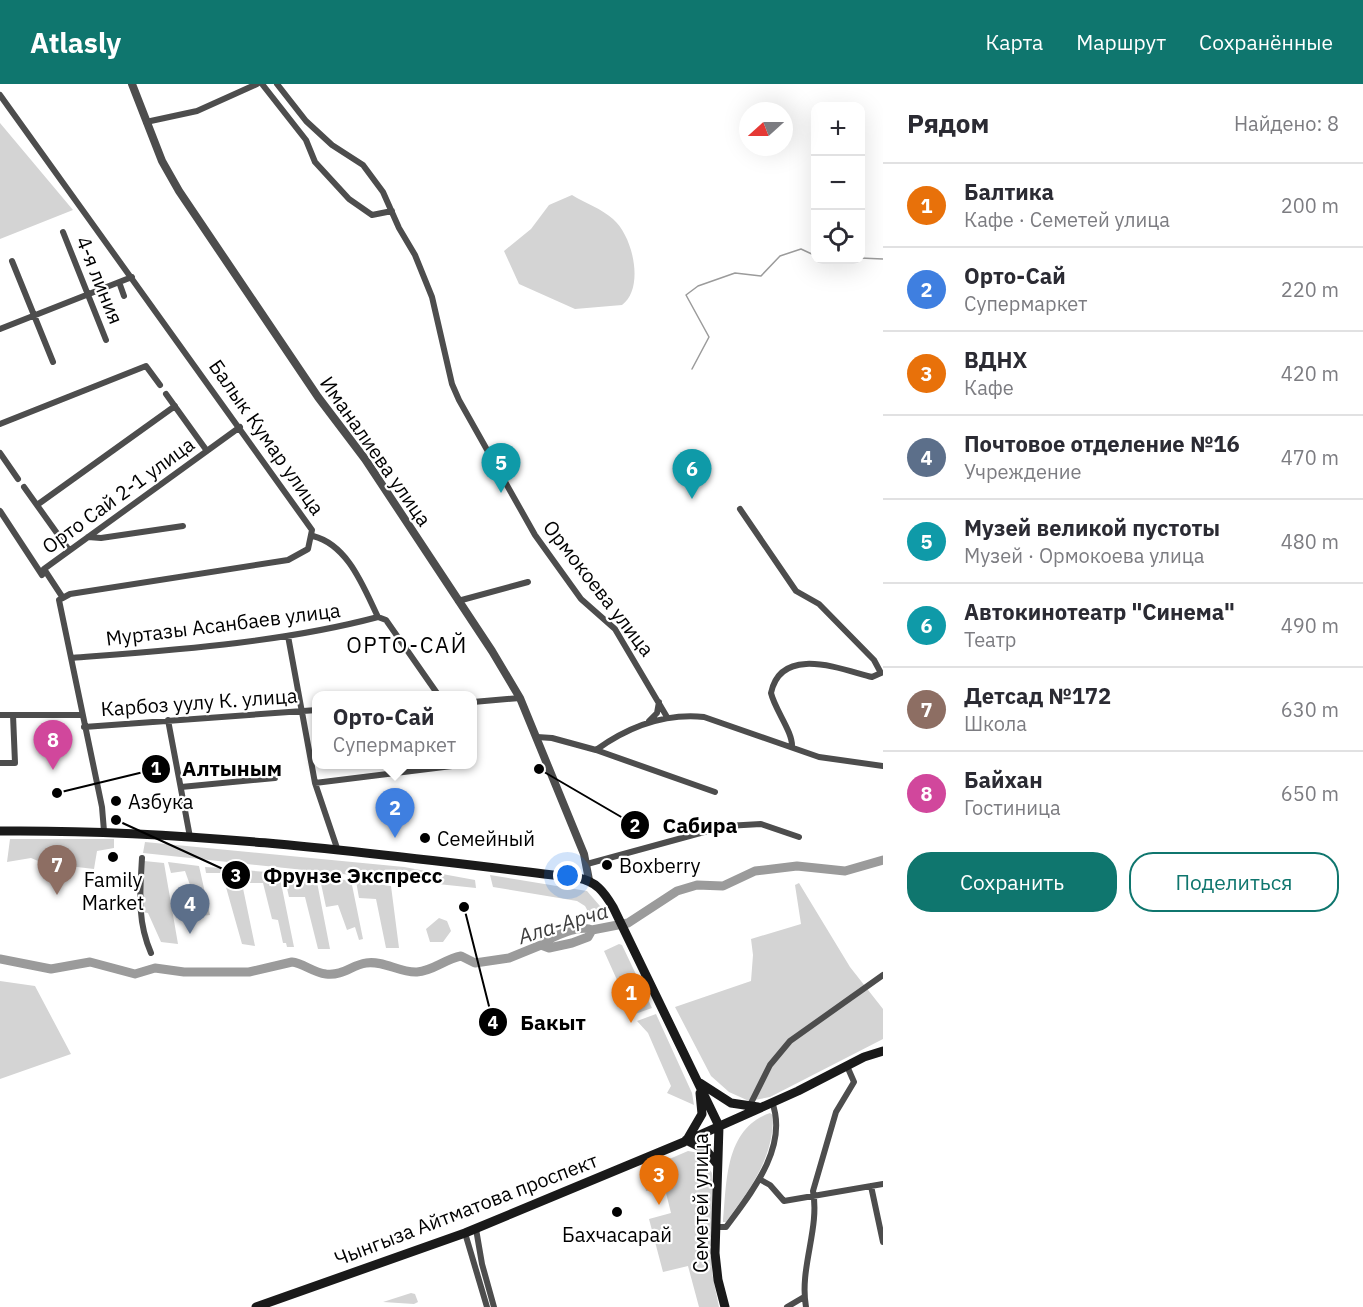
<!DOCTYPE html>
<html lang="ru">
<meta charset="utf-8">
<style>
body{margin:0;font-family:"IBM Plex Sans",sans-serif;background:#f2f2f3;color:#2b2b33}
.controls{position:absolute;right:18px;top:18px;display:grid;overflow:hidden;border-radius:12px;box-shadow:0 6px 24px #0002}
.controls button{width:54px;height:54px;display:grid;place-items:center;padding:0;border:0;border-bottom:2px solid #e1e1e2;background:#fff;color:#2b2b33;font:30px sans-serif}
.compass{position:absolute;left:739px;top:18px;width:54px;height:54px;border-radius:50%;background:#fff;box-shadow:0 6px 24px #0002;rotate:249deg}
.you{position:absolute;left:568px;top:792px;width:21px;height:21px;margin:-15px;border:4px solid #fff;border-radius:50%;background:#1a73e8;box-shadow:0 0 0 9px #1a73e833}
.badge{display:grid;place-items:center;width:39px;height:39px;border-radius:50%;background:#0f766e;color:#fff;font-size:20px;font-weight:700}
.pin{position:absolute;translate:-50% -50px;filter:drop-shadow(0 2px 3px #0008)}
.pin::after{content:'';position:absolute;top:32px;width:21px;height:18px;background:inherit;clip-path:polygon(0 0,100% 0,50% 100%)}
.popup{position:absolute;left:312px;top:607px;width:165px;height:78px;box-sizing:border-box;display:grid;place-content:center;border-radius:12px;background:#fff;filter:drop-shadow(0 2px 4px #0005);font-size:20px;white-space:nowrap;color:#7c7c81}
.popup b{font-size:22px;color:#2b2b33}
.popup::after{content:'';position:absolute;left:50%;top:100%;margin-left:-12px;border:12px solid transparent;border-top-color:#fff}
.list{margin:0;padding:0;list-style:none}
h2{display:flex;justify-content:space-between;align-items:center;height:78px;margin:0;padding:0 24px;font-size:26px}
h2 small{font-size:20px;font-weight:400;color:#7c7c81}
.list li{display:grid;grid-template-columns:39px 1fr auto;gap:18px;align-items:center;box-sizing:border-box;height:84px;padding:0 24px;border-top:2px solid #e1e1e2}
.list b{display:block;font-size:22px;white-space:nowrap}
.list p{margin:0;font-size:20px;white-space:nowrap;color:#7c7c81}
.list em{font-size:20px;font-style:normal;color:#7c7c81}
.actions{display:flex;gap:12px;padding:18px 24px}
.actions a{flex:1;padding:14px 0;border:2px solid #0f766e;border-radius:24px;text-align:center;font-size:21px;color:#0f766e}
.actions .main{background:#0f766e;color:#fff}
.icon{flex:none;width:33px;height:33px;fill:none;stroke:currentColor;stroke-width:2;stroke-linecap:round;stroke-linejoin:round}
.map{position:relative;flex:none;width:883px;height:1223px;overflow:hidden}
header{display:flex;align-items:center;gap:36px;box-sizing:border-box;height:84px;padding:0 30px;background:#0f766e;color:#fff}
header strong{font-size:28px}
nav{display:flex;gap:33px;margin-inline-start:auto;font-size:21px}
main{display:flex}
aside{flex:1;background:#fff}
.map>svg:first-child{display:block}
</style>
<header>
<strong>Atlasly</strong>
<nav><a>Карта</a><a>Маршрут</a><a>Сохранённые</a></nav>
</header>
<main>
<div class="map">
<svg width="883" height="1223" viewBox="0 0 883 1223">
<rect width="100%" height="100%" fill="#fff"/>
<path fill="#d4d4d4" d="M0,39L73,126L0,155Z
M572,111C585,119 602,125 613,135C633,152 645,204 622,221L575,225L519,200L504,167L531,145L549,121Z
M10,755H114V764L97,767L94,785L43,779L31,774L7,778Z
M145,758L404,783L475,796L476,804L143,769Z
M144,777L164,779L178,860L161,858L148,829L142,828Z
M168,778L199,782L210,831L201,832L185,787L171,789Z
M205,783L239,785L255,862L242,860L222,789H206Z
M243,786L279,789L294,863H287L286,859H283L278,836L272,835L263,799H246Z
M284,791L316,793L330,865H318L305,813H289Z
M490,791L587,807L606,829L592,835L585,822L577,817L493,803Z
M320,795L351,796L363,855L359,856L355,843L347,846L338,821L326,823Z
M356,797L391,802L399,864H386L376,815L359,814Z
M799,799L850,883L883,925V955L770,1013L749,1017L729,1008L711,992L675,923L751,897L753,871L751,855L801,840L795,801Z
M439,834L447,837L451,847L443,858H430L426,845Z
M619,860L622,861L652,924L635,930L630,925L604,867Z
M0,897L35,902L71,970L0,995Z
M656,930L692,1009L694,1021L667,1009L671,1002L648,949L637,937Z
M770,1029L773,1031C774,1074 750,1105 726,1138H723C727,1099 724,1045 770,1029Z
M688,1067L699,1069L712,1089V1189L719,1223H699L688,1182L663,1188L649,1135L671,1129L665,1105L646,1107L644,1095L653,1082Z
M411,1209L415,1210L418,1218L414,1220L383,1218Z"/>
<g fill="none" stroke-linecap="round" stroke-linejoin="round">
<path stroke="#9b9b9b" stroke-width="1.5" d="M860,174L883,175
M823,176H826
M692,285L709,253L686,211L698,202L735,189L761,192L780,172L801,165L816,172"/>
<path stroke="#9b9b9b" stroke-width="9" d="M541,861C550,853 580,840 592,846
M0,875L51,885L90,878L135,890L155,884L184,888H249L292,878C303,879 312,888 326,890C343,892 352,881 366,879C383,876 400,889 417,888C433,887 445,875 461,872L475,879L509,874L541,861L549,864L572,859L588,853L592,846L628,839L677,807L697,801L723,802L755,787L797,782L845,787L883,776"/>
<path stroke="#4d4d4d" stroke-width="6" d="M262,0L306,56L315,78L349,115L372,131L392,127
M277,0L306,37L332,61L363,81L383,108L399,144L415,171L432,213L452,300L459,316L535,451L581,515L615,545L667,633
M0,11L312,446L308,465L288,476L70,510L59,516L102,723L104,747
M146,38L197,27L257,0
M63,148L106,256
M12,177L53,278
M119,198L124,212
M0,245L132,193
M166,310L207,367
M0,340L146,282L160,301
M0,369L18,395
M24,403L69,466
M37,421L175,322
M740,425L796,507L819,520L874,576L881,589L872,593C843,586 781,560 771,609C775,626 793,648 792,663
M0,427L42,491
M313,452C348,461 363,502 378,533
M88,453L101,454L183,442
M63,514L44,485L240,343
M458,517L528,498
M378,533L386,536L439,612
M288,552L315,699L338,767
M72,574C173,566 280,559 378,533
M473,618L520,614
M0,631H81
M168,636L190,753
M649,637L657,629L659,618
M84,643L317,626
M537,653L552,654L596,666C628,643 664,629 704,633L819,673L883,682
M596,666L715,708
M0,679H15L13,631
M315,699L468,680
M181,703L275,694
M142,774C140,808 137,837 151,869
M587,780L726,742L761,740L799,753
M749,1023L770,981L790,957L883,891
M761,1096L770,1101L784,1117L883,1100
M871,1102L883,1158
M716,1143H726C751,1109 789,1063 772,1018
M476,1145L482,1180L494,1223
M465,1149L487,1223
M787,1223L804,1213
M806,1223C799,1184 820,1145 813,1107L836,1028L854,998L847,982"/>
<path stroke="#4d4d4d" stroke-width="8" d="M132,0L162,77L179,107L318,313L365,375L492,567L520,614L584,770L589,796"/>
<path stroke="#1a1a1a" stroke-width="9" d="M0,747C193,745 387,771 578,794C596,797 604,808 613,823L719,1042L715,1169L718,1196L725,1223
M700,999L731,1019L758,1023
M688,1054L702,1030L700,1009
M686,1056L706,1066L717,1080
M256,1223L465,1149L684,1058L798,1007L864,973L883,967"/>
</g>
<g fill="#000" stroke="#fff" stroke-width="2">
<circle cx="116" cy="717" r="6"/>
<circle cx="425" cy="754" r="6"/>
<circle cx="113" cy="773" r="6"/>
<circle cx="607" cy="781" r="6"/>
<circle cx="617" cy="1128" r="6"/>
</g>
<g text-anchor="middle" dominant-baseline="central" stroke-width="4.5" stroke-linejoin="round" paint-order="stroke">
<g font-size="20" fill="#000" stroke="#fff">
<text transform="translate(100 196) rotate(68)">4-я линия</text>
<text transform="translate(267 353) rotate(55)">Балык Кумар улица</text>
<text transform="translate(376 367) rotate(55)">Иманалиева улица</text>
<text transform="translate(118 411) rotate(-36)">Орто Сай 2-1 улица</text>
<text transform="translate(599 504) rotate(52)">Ормокоева улица</text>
<text transform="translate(223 540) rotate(-7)">Муртазы Асанбаев улица</text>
<text transform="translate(199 618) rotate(-4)">Карбоз уулу К. улица</text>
<text transform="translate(700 1119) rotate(-90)">Семетей улица</text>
<text transform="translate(466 1125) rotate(-21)">Чынгыза Айтматова проспект</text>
</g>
<g font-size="20" fill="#000" stroke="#fff" text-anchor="start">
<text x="128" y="717">Азбука</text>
<text x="437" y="754">Семейный</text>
<text x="619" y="781">Boxberry</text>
<text x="113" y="795" text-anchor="middle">Family<tspan x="113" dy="23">Market</tspan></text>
<text x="617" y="1150" text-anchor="middle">Бахчасарай</text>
</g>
<g font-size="21" font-style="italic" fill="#3c3c3c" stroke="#fff">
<text transform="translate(563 839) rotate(-17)">Ала-Арча</text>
</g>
<g font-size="22" letter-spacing="1.5" fill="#000" stroke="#fff">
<text x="407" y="560">ОРТО-САЙ</text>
</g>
</g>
<path fill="none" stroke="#000" stroke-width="2" d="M57 709L156 685M539 685L635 741M116 736L236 791M464 823L493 938"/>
<g fill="#000" stroke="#fff" stroke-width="2">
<circle cx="57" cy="709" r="6"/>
<circle cx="539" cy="685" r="6"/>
<circle cx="116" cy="736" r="6"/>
<circle cx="464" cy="823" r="6"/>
<circle cx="156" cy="685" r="15"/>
<circle cx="635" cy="741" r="15"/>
<circle cx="236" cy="791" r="15"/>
<circle cx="493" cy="938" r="15"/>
</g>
<g font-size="18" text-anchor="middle" font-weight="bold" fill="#fff">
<text x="156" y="691">1</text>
<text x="635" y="748">2</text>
<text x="236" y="798">3</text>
<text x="493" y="945">4</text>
</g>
<g font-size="21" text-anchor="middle" font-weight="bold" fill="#000" stroke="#fff" stroke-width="4.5" stroke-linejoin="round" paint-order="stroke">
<text x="232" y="692">Алтыным</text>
<text x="700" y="749">Сабира</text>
<text x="353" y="799">Фрунзе Экспресс</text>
<text x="553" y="946">Бакыт</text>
</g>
</svg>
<div class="controls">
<button>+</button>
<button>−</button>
<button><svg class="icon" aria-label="locate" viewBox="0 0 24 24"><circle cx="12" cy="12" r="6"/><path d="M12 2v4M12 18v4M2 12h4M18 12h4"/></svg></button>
</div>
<svg class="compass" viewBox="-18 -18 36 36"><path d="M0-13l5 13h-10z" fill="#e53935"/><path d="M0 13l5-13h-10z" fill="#7c7c81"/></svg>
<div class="you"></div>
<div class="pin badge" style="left:631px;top:939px;background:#e8710a">1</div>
<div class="pin badge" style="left:395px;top:754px;background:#3f7fe0">2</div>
<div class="popup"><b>Орто-Сай</b>Супермаркет</div>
<div class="pin badge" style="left:659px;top:1121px;background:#e8710a">3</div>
<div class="pin badge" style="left:190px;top:850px;background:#5c6f8a">4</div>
<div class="pin badge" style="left:501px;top:409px;background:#0f9aa8">5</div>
<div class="pin badge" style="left:692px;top:415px;background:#0f9aa8">6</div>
<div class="pin badge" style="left:57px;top:811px;background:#8d6e63">7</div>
<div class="pin badge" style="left:53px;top:686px;background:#d1479c">8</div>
</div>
<aside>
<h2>Рядом<small>Найдено: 8</small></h2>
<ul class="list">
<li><span class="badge" style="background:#e8710a">1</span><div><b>Балтика</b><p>Кафе · Семетей улица</p></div><em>200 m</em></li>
<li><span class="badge" style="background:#3f7fe0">2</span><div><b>Орто-Сай</b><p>Супермаркет</p></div><em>220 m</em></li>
<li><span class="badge" style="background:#e8710a">3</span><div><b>ВДНХ</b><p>Кафе</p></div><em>420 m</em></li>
<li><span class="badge" style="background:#5c6f8a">4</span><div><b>Почтовое отделение №16</b><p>Учреждение</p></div><em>470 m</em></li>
<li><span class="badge" style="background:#0f9aa8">5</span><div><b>Музей великой пустоты</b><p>Музей · Ормокоева улица</p></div><em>480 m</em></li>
<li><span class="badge" style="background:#0f9aa8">6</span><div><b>Автокинотеатр &quot;Синема&quot;</b><p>Театр</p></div><em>490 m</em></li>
<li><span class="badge" style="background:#8d6e63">7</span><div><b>Детсад №172</b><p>Школа</p></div><em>630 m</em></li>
<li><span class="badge" style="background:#d1479c">8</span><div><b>Байхан</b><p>Гостиница</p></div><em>650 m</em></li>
</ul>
<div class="actions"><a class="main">Сохранить</a><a>Поделиться</a></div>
</aside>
</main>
